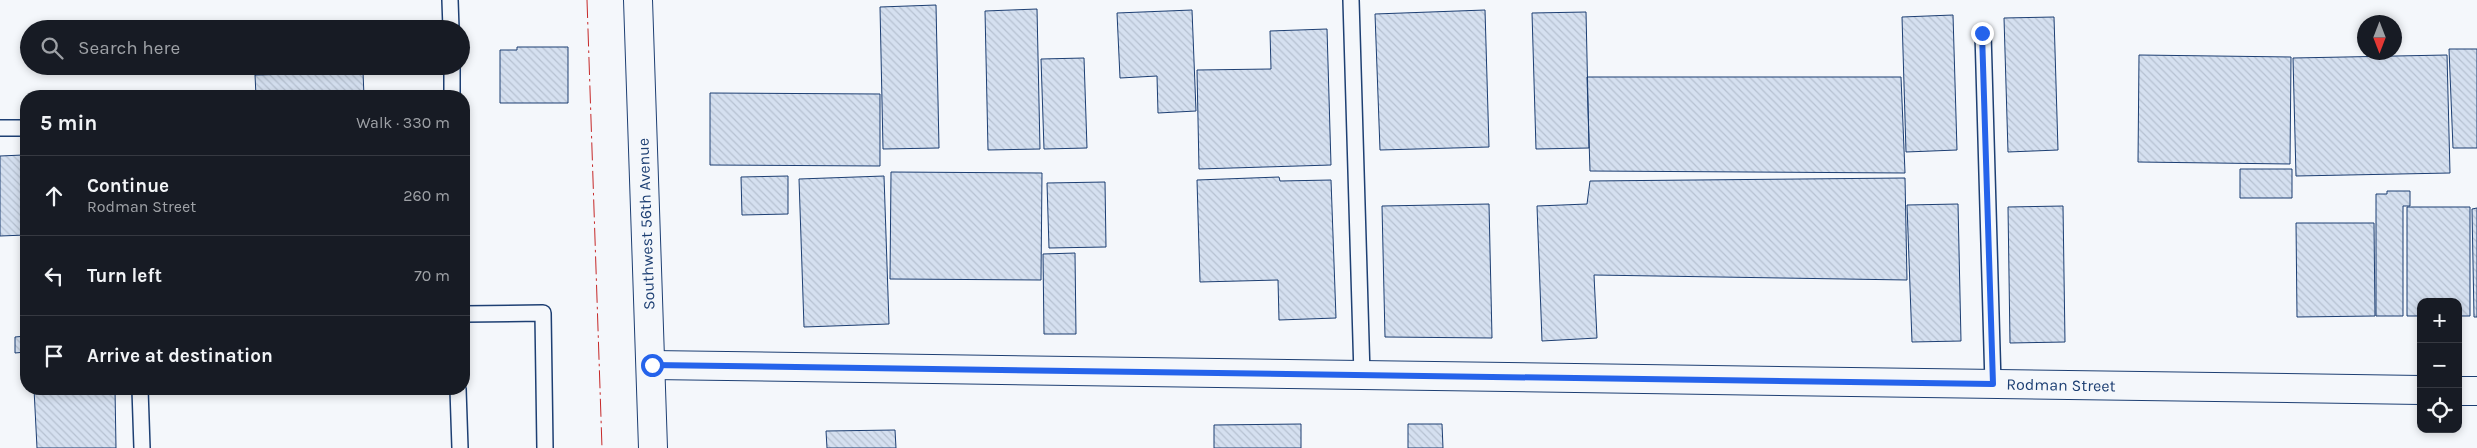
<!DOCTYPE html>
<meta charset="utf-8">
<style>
body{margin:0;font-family:Karla,sans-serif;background:#242831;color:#f1f3f6}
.controls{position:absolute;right:15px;bottom:15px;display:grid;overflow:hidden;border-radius:10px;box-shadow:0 2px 8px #0003}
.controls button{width:45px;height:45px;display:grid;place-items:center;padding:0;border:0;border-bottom:1px solid #363941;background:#171b24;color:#f1f3f6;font:25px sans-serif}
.compass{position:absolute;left:2357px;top:15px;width:45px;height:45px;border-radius:50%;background:#171b24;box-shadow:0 2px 8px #0003;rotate:180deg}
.stop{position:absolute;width:15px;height:15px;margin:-11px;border:4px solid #2563eb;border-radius:50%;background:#fff}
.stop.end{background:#2563eb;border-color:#fff;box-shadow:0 1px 5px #0008}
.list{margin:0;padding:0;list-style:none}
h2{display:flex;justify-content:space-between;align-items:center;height:65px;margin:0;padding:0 20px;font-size:21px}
h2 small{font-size:16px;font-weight:400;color:#9ea1a6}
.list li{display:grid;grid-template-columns:32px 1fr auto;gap:15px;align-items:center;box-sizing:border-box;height:80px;padding:0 20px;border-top:1px solid #363941}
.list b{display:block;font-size:19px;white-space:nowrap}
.list p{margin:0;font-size:16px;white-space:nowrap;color:#9ea1a6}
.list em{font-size:16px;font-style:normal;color:#9ea1a6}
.icon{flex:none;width:28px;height:28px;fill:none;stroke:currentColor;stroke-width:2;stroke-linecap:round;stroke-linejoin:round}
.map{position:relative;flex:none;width:2477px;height:448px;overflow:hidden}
.search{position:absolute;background:#171b24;box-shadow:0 2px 8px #0003;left:20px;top:20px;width:450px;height:55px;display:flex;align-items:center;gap:12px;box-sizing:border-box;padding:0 18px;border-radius:28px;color:#9ea1a6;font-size:19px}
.panel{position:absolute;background:#171b24;box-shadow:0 2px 8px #0003;left:20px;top:90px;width:450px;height:305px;border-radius:20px}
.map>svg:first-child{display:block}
</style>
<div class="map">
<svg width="2477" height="448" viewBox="0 0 2477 448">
<defs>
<pattern id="building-back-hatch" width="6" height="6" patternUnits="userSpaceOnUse" patternTransform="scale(1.25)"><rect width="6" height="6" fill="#d5e0f0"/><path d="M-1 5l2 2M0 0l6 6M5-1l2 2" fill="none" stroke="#b6c1d1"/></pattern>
</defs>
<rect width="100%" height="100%" fill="#f4f7fb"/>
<path fill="url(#building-back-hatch)" stroke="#1d3f73" d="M936,5L939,148L883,149L880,7Z
M1037,9L1040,149L988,150L985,11Z
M1192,10L1196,111L1158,113L1157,76L1120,78L1117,13Z
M1485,10L1489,147L1380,150L1375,14Z
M1586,12L1589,148L1536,149L1532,13Z
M1953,15L1957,150L1906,152L1902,17Z
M2054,17L2058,150L2008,152L2004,18Z
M1327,29L1331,165L1199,169L1197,70L1271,69L1270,31Z
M517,47H568V103H500V50H517Z
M2449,49H2477V148H2453Z
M2139,55L2291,57L2290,164L2138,162Z
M2447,55L2450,173L2296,176L2293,58Z
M1084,58L1087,148L1044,149L1041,59Z
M363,72L364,96H256L255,75Z
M1587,77H1901L1905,173L1590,171Z
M710,93L880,94V166L710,165Z
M22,149H26V235L0,236V156L23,155Z
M2240,169H2292V198H2240Z
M891,172L1042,173L1041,280L890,279Z
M788,176V214L742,215L741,177Z
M884,176L889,324L804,327L799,179Z
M1279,177L1280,181L1331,180L1336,318L1279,320L1278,280L1200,282L1197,180Z
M1905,178L1907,280L1594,275L1597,338L1542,341L1537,206L1587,204L1590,181Z
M1105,182L1106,247L1049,248L1047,183Z
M2387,191H2410V206H2403V316H2376V194H2387Z
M1489,204L1492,338L1385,337L1382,206Z
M1958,204L1961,341L1912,342L1907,205Z
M2063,206L2065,342L2010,343L2008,207Z
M2407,207H2470V316H2458V302H2421V316H2407Z
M2477,208V317H2474L2472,209Z
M2296,223H2374L2375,316L2297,317Z
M1075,253L1076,334H1044L1043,254Z
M26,336V352L15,353V337Z
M34,389H115L116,448H37Z
M1301,424V448H1214V425Z
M1408,424H1442L1443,448H1408Z
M895,430L896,448H827L826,431Z"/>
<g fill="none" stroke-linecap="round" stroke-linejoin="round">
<g stroke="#1d3f73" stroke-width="18">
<path id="lane" d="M450,0L451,29
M1351,0L1362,375
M1983,33L1993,384
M452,66V96
M0,128H26
M464,314L543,313L545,448
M140,389L142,448
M458,389L460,448"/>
</g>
<g stroke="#1d3f73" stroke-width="30">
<path id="street" d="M652,365L2421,390
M2458,391H2477"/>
</g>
<g stroke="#1d3f73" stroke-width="30">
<path id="secondary" d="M638,0L653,448"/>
</g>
<use href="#lane" stroke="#f4f7fb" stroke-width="15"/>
<use href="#street" stroke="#f4f7fb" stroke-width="28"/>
<use href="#secondary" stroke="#f4f7fb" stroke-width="28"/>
<path stroke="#c62828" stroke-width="1" stroke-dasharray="18 4 2.5 4" stroke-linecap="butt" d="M587,0L602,448"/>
</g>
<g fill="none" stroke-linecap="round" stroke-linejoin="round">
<path stroke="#2563eb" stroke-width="6" d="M652,365L1993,384L1982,33"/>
</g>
<g text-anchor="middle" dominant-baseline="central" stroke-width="4" stroke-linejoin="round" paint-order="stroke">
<g font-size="16" fill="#1d3f73" stroke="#f4f7fb">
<text transform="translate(646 224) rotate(-92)">Southwest 56th Avenue</text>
<text transform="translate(2061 385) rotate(1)">Rodman Street</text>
</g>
</g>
</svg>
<div class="controls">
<button>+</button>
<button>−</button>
<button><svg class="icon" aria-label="locate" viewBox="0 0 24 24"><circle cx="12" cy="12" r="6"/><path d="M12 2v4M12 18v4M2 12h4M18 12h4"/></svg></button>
</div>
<svg class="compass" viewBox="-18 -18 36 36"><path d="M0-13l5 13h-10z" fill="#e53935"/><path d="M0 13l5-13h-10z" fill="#9ea1a6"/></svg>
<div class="stop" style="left:652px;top:365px"></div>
<div class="stop end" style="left:1982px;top:33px"></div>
<div class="search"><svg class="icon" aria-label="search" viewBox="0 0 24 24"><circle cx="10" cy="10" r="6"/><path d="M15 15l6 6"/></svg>Search here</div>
<section class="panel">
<h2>5 min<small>Walk · 330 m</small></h2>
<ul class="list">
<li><svg class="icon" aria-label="ahead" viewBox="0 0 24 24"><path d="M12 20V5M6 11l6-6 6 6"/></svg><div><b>Continue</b><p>Rodman Street</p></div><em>260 m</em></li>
<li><svg class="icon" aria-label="left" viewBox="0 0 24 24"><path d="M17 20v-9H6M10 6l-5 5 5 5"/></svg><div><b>Turn left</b></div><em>70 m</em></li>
<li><svg class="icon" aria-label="arrive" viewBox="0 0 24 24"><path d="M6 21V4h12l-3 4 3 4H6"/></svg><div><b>Arrive at destination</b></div></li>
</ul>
</section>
</div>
